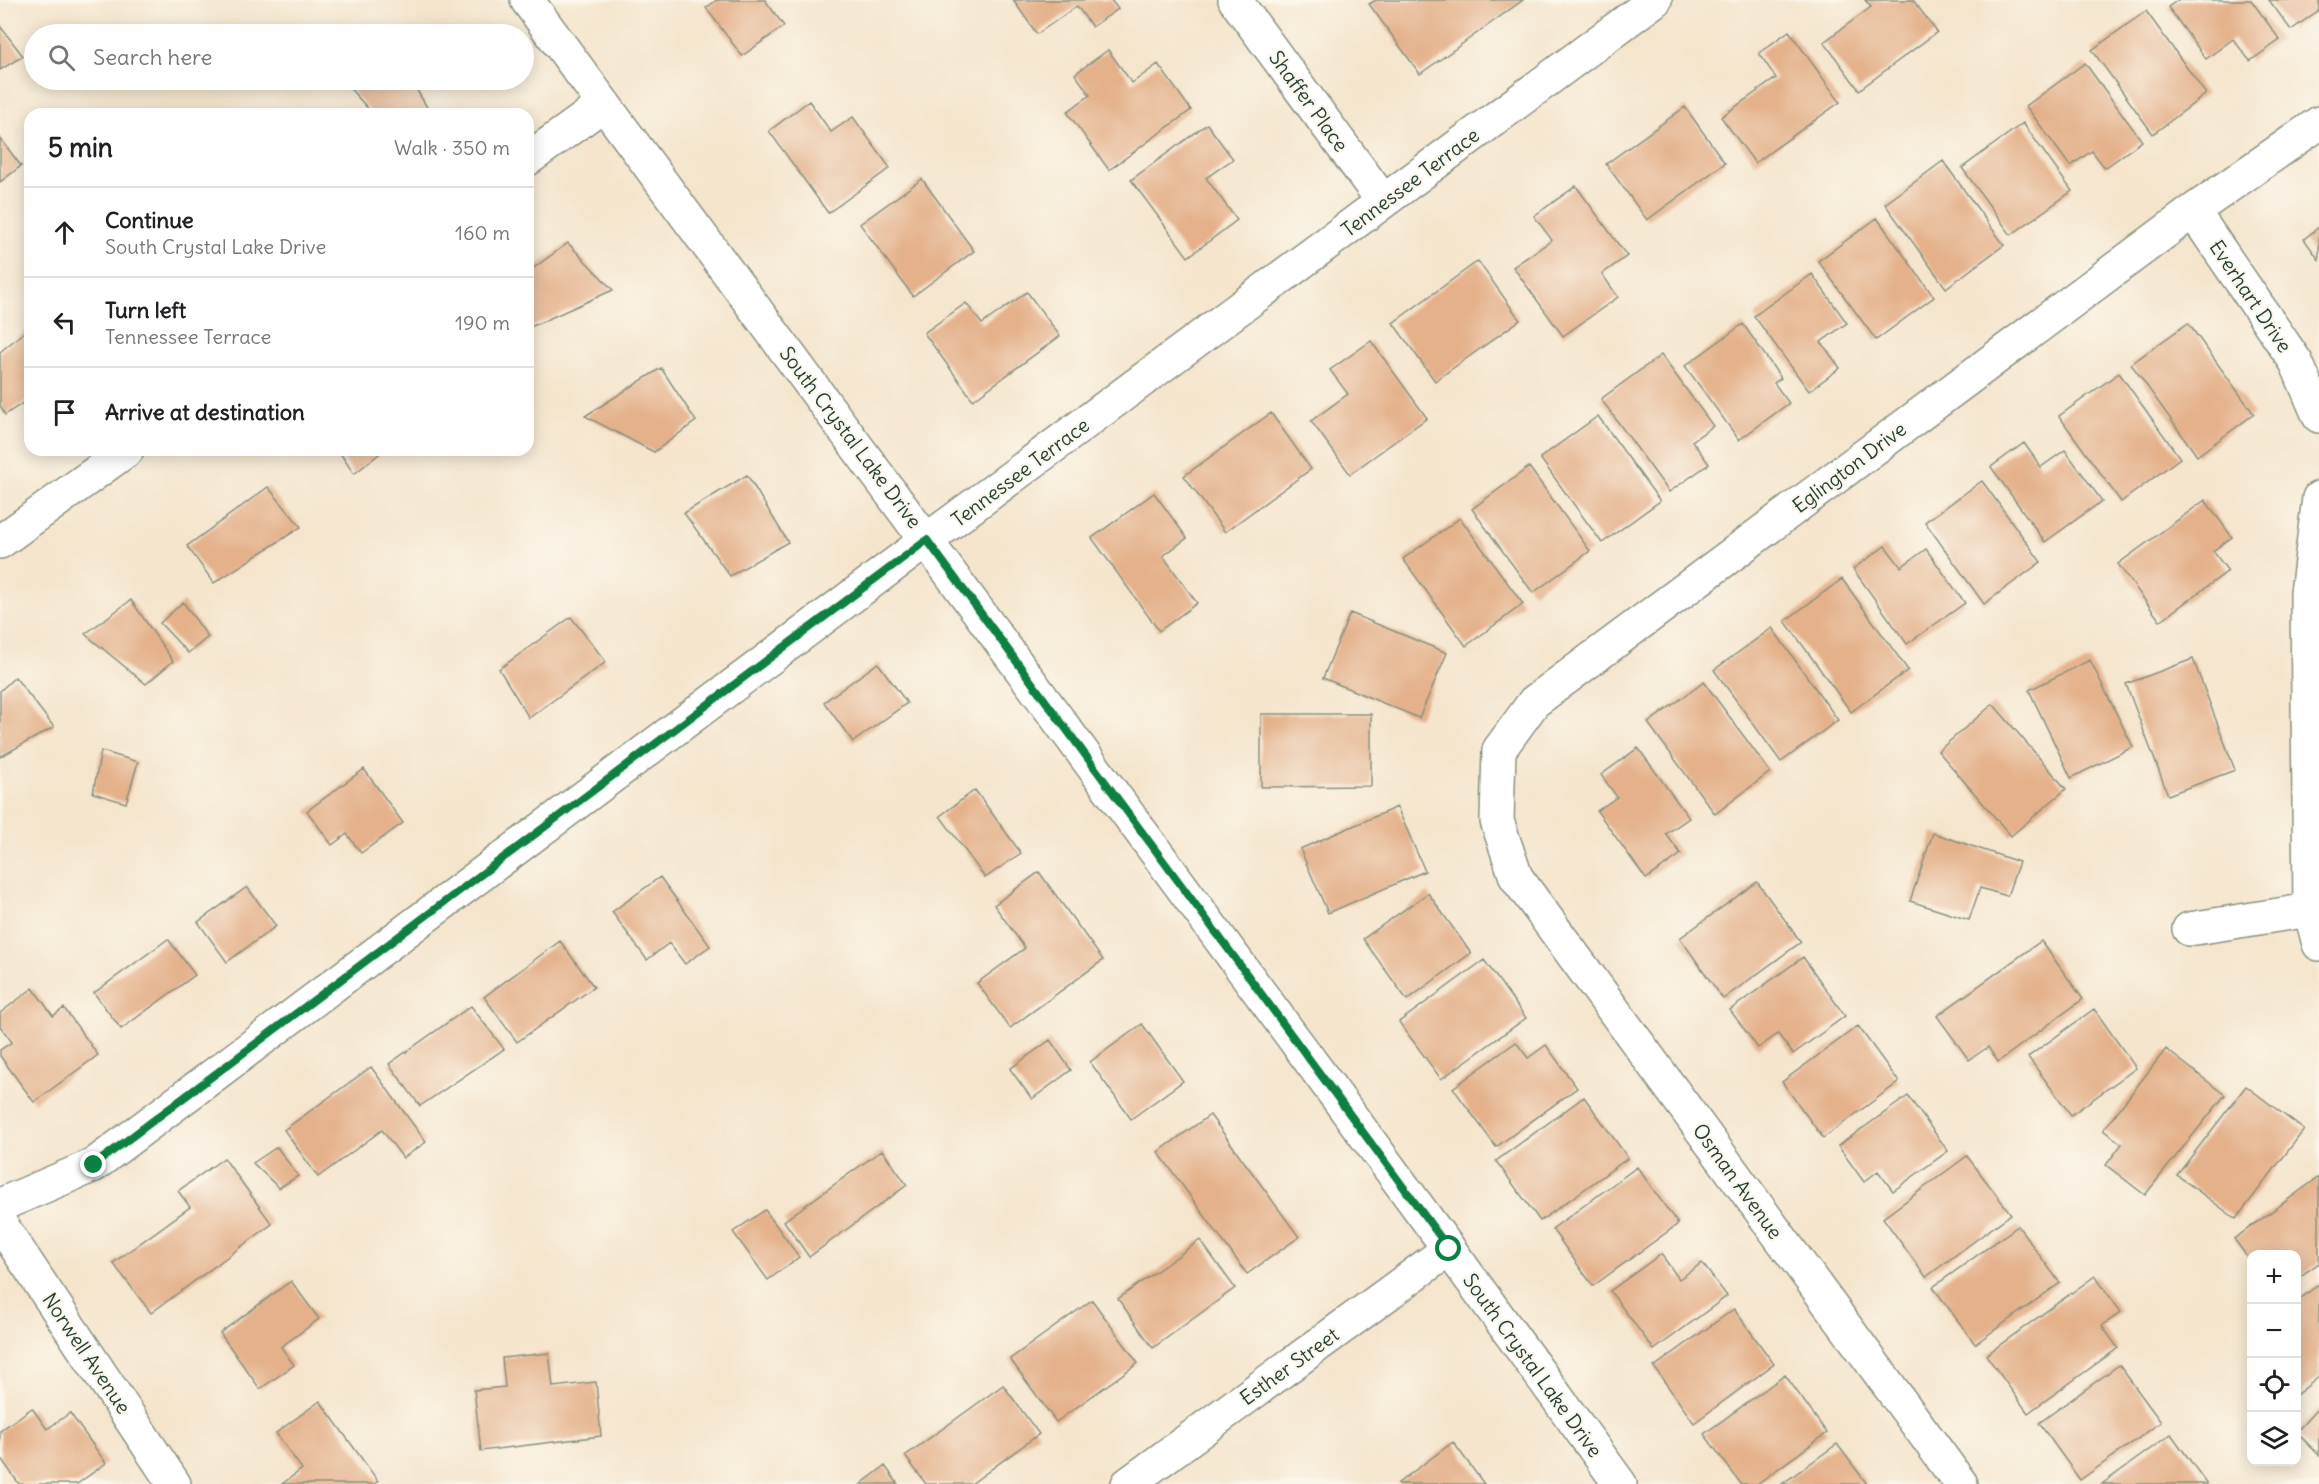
<!DOCTYPE html>
<meta charset="utf-8">
<style>
body{margin:0;font-family:Delius,sans-serif;background:#f6f6f6;color:#202124}
.controls{position:absolute;right:18px;bottom:18px;display:grid;overflow:hidden;border-radius:12px;box-shadow:0 3px 15px #0003}
.controls button{width:54px;height:54px;display:grid;place-items:center;padding:0;border:0;border-bottom:2px solid #e0e0e0;background:#fff;color:#202124;font:30px sans-serif}
.stop{position:absolute;width:18px;height:18px;margin:-14px;border:4px solid #0b8043;border-radius:50%;background:#fff}
.stop.end{background:#0b8043;border-color:#fff;box-shadow:0 2px 6px #0008}
.list{margin:0;padding:0;list-style:none}
h2{display:flex;justify-content:space-between;align-items:center;height:78px;margin:0;padding:0 24px;font-size:26px}
h2 small{font-size:20px;font-weight:400;color:#757577}
.list li{display:grid;grid-template-columns:39px 1fr auto;gap:18px;align-items:center;box-sizing:border-box;height:90px;padding:0 24px;border-top:2px solid #e0e0e0}
.list b{display:block;font-size:22px;white-space:nowrap}
.list p{margin:0;font-size:20px;white-space:nowrap;color:#757577}
.list em{font-size:20px;font-style:normal;color:#757577}
.icon{flex:none;width:33px;height:33px;fill:none;stroke:currentColor;stroke-width:2;stroke-linecap:round;stroke-linejoin:round}
.map{position:relative;flex:none;width:2319px;height:1484px;overflow:hidden}
.search{position:absolute;background:#fff;box-shadow:0 3px 15px #0003;left:24px;top:24px;width:510px;height:66px;display:flex;align-items:center;gap:15px;box-sizing:border-box;padding:0 21px;border-radius:33px;color:#757577;font-size:22px}
.panel{position:absolute;background:#fff;box-shadow:0 3px 15px #0003;left:24px;top:108px;width:510px;height:348px;border-radius:18px}
.map>svg:first-child{display:block}
</style>
<div class="map">
<svg width="2319" height="1484" viewBox="0 0 2319 1484">
<rect width="100%" height="100%" fill="#fbf7ec"/>
<filter id="ink" filterUnits="userSpaceOnUse"><feTurbulence type="fractalNoise" baseFrequency=".0167" numOctaves="2"/><feDisplacementMap in="SourceGraphic" scale="12" xChannelSelector="R" yChannelSelector="G"/><feConvolveMatrix kernelMatrix="1 2 1 2 8 2 1 2 1" color-interpolation-filters="sRGB"/></filter>
<filter id="wash" filterUnits="userSpaceOnUse"><feTurbulence type="fractalNoise" baseFrequency=".008" numOctaves="4" result="noise"/><feDisplacementMap in="SourceGraphic" scale="24" xChannelSelector="R" yChannelSelector="G"/><feGaussianBlur stdDeviation="1.35" result="paint"/><feColorMatrix in="noise" values="0 0 0 0 0 0 0 0 0 0 0 0 0 0 0 0 0 1.4 0 .05"/><feComposite in="paint" operator="in"/></filter>
<g filter="url(#wash)">
<rect width="100%" height="100%" fill="#f5e5cd"/>
<g id="blocks">
<path fill="#e4b18a" d="M717,0H765L784,26L742,56L706,8Z
M1013,0H1111L1118,9L1092,27L1077,6L1037,34Z
M1376,0H1523L1420,74L1369,4Z
M1865,0H1913L1937,32L1859,90L1824,42L1871,7Z
M2178,0H2251L2280,40L2250,61L2233,39L2206,59L2168,7Z
M2269,0H2319V10L2291,30Z
M2146,11L2206,94L2153,134L2092,50Z
M0,26L23,56L0,70Z
M1789,31L1840,102L1755,163L1721,117L1776,78L1759,53Z
M1108,50L1132,83L1158,64L1191,110L1109,170L1067,112L1090,95L1075,74Z
M2085,63L2142,141L2105,168L2092,151L2070,166L2026,106Z
M347,80H411L431,114H373L345,83Z
M809,101L831,132L853,117L890,168L828,213L769,131Z
M1685,107L1725,163L1647,220L1606,164Z
M2023,123L2072,191L2011,235L1962,168Z
M1207,124L1233,159L1206,178L1237,220L1188,257L1131,180Z
M0,138L21,166L0,182Z
M1943,161L2004,245L1946,288L1885,204Z
M922,179L974,251L913,296L860,224Z
M1576,186L1627,256L1602,274L1618,297L1563,336L1513,267L1552,240L1534,216Z
M1877,218L1934,297L1876,340L1818,261Z
M2319,227V260L2304,239Z
M568,243L613,290L528,328V272Z
M1478,261L1520,320L1435,381L1393,323Z
M1812,274L1847,323L1821,342L1840,368L1809,391L1754,316Z
M1027,292L1060,336L973,400L924,333L966,303L982,324Z
M2188,323L2254,414L2197,456L2131,364Z
M1743,324L1781,378L1774,383L1789,403L1739,440L1685,366Z
M30,327V398L5,415L0,405V352Z
M1371,341L1427,418L1350,474L1311,421L1348,394L1330,370Z
M1661,355L1713,426L1692,441L1709,464L1669,492L1601,399Z
M661,368L696,421L654,452L585,416Z
M2119,373L2180,458L2121,502L2059,416Z
M1271,413L1311,469L1225,532L1184,476Z
M1598,416L1660,501L1602,543L1540,458Z
M2024,443L2041,467L2065,450L2102,501L2045,542L1991,467Z
M338,450H384L354,474Z
M1529,467L1590,551L1533,593L1472,509Z
M747,475L788,542L730,576L684,513Z
M1982,481L2041,562L1984,604L1925,522Z
M268,487L301,527L214,583L187,546Z
M1154,493L1187,538L1163,556L1197,603L1159,631L1092,538Z
M2205,500L2232,537L2213,551L2228,571L2160,621L2118,564Z
M1460,518L1523,604L1466,646L1403,559Z
M1885,546L1901,567L1926,549L1965,603L1907,644L1853,569Z
M1842,579L1908,670L1851,712L1785,621Z
M131,600L173,661L146,684L85,634Z
M183,602L208,637L188,653L160,623Z
M1350,613L1447,653L1419,718L1323,678Z
M571,617L606,662L529,718L499,669Z
M1772,628L1838,720L1781,762L1714,670Z
M2193,659L2235,770L2168,795L2126,684Z
M2090,660L2133,747L2071,778L2029,690Z
M878,663L907,703L853,742L824,702Z
M15,677L54,727L0,757V691Z
M1704,682L1770,772L1715,814L1648,723Z
M1993,704L2066,789L2011,836L1938,751Z
M1261,714H1371V786L1261,787Z
M1638,748L1689,818L1666,834L1681,854L1646,879L1597,811L1617,797L1601,775Z
M101,751L138,762L126,803L93,793Z
M364,769L403,823L361,853L347,834L332,845L307,811Z
M975,790L1021,853L985,878L940,816Z
M1397,807L1425,871L1328,913L1300,849Z
M1933,833L2019,862L2007,896L1980,888L1969,920L1910,901Z
M1039,872L1103,960L1010,1028L977,983L1025,948L994,905Z
M660,877L710,946L685,964L669,943L647,960L612,912Z
M1757,882L1801,942L1723,999L1680,938Z
M247,887L276,926L227,962L198,922Z
M1428,893L1471,953L1407,1000L1363,939Z
M168,939L195,975L121,1029L94,993Z
M560,941L594,987L517,1042L484,997Z
M2041,941L2083,999L1998,1062L1988,1047L1969,1060L1937,1016Z
M1803,957L1845,1016L1793,1054L1778,1034L1758,1048L1730,1010Z
M1484,960L1526,1018L1441,1079L1399,1022Z
M33,988L53,1016L64,1008L98,1055L34,1102L0,1056V1050L12,1042L0,1026V1013Z
M471,1006L504,1049L420,1106L389,1064Z
M2094,1009L2136,1068L2071,1115L2028,1057Z
M1142,1024L1183,1081L1131,1119L1090,1062Z
M1858,1026L1899,1082L1823,1138L1782,1082Z
M1050,1040L1071,1070L1032,1099L1010,1069Z
M1516,1042L1528,1058L1546,1045L1577,1088L1496,1147L1453,1088Z
M2166,1049L2225,1095L2145,1195L2106,1165L2122,1144L2103,1130Z
M371,1067L426,1142L403,1158L382,1130L318,1177L284,1130Z
M2246,1086L2304,1130L2236,1219L2177,1175Z
M1908,1096L1948,1151L1893,1191L1878,1171L1864,1182L1838,1146Z
M1584,1097L1628,1158L1540,1221L1496,1161Z
M1210,1115L1299,1237L1247,1274L1158,1152Z
M277,1147L298,1176L279,1188L253,1163Z
M882,1150L907,1185L809,1257L784,1221Z
M1967,1156L2011,1214L1926,1277L1883,1218Z
M224,1158L272,1224L151,1313L113,1263L190,1207L178,1191Z
M1637,1167L1678,1224L1593,1286L1552,1229Z
M2319,1177V1263L2296,1279V1254H2252V1263L2234,1239Z
M765,1210L799,1257L768,1280L733,1232Z
M2018,1226L2060,1283L1975,1344L1933,1287Z
M1200,1240L1235,1288L1153,1348L1118,1299Z
M1661,1254L1679,1279L1702,1263L1727,1296L1654,1350L1610,1291Z
M2095,1276L2121,1312L2102,1326L2118,1348L2028,1413L1986,1355Z
M291,1281L319,1319L281,1347L294,1365L260,1389L220,1333Z
M2319,1284V1377L2296,1395V1302Z
M1092,1300L1138,1363L1056,1422L1010,1359Z
M1734,1309L1774,1364L1694,1423L1654,1367Z
M549,1353L553,1387L596,1382L601,1436L481,1451L474,1390L505,1387L502,1358Z
M2119,1365L2161,1422L2080,1480L2039,1423Z
M1785,1375L1827,1433L1757,1484H1741L1704,1434Z
M1003,1385L1039,1434L971,1484H926L905,1456Z
M320,1401L378,1481L374,1484H282L302,1469L276,1433Z
M2319,1407V1455L2296,1432Z
M32,1408L47,1429L70,1413L106,1463L77,1484H19L0,1457V1431Z
M2171,1434L2207,1484H2102Z
M1453,1442L1484,1484H1399L1398,1483Z
M1837,1444L1867,1484H1782Z
M885,1466L898,1484H861Z"/>
</g>
</g>
<g filter="url(#ink)">
<use href="#blocks" fill-opacity="0" stroke="#8a9180" stroke-width="1.5"/>
<g fill="none" stroke-linecap="round" stroke-linejoin="round">
<g stroke="#8a9180" stroke-width="36">
<path id="minor" d="M527,0L1449,1249L1620,1484
M1235,0L1383,201
M528,159L604,104
M2193,211L2296,362L2319,416
M2319,498L2307,593L2310,910L2319,944
M0,542L127,450
M2189,929L2310,910
M0,1205L94,1165L927,540L1655,0
M0,1223L174,1484
M1128,1484L1449,1249
M1961,1484L1516,877L1497,821L1499,750L1534,702L2193,211L2319,123"/>
</g>
<use href="#minor" stroke="#fff" stroke-width="33"/>
</g>
</g>
<g fill="none" stroke-linecap="round" stroke-linejoin="round" filter="url(#ink)">
<path stroke="#0b8043" stroke-width="8" d="M94,1165L927,540L1449,1249"/>
</g>
<g text-anchor="middle" dominant-baseline="central" stroke-width="4.5" stroke-linejoin="round" paint-order="stroke">
<g font-size="20" fill="#1f3d34" stroke="#fbf7ec">
<text transform="translate(1309 101) rotate(54)">Shaffer Place</text>
<text transform="translate(1410 182) rotate(-37)">Tennessee Terrace</text>
<text transform="translate(2251 296) rotate(56)">Everhart Drive</text>
<text transform="translate(851 437) rotate(53)">South Crystal Lake Drive</text>
<text transform="translate(1849 467) rotate(-37)">Eglington Drive</text>
<text transform="translate(1020 472) rotate(-37)">Tennessee Terrace</text>
<text transform="translate(1738 1181) rotate(54)">Osman Avenue</text>
<text transform="translate(87 1353) rotate(56)">Norwell Avenue</text>
<text transform="translate(1533 1365) rotate(54)">South Crystal Lake Drive</text>
<text transform="translate(1289 1366) rotate(-36)">Esther Street</text>
</g>
</g>
</svg>
<div class="controls">
<button>+</button>
<button>−</button>
<button><svg class="icon" aria-label="locate" viewBox="0 0 24 24"><circle cx="12" cy="12" r="6"/><path d="M12 2v4M12 18v4M2 12h4M18 12h4"/></svg></button>
<button><svg class="icon" aria-label="layers" viewBox="0 0 24 24"><path d="M12 4l9 5-9 5-9-5zM3 14l9 5 9-5"/></svg></button>
</div>
<div class="stop" style="left:1449px;top:1249px"></div>
<div class="stop end" style="left:94px;top:1165px"></div>
<div class="search"><svg class="icon" aria-label="search" viewBox="0 0 24 24"><circle cx="10" cy="10" r="6"/><path d="M15 15l6 6"/></svg>Search here</div>
<section class="panel">
<h2>5 min<small>Walk · 350 m</small></h2>
<ul class="list">
<li><svg class="icon" aria-label="ahead" viewBox="0 0 24 24"><path d="M12 20V5M6 11l6-6 6 6"/></svg><div><b>Continue</b><p>South Crystal Lake Drive</p></div><em>160 m</em></li>
<li><svg class="icon" aria-label="left" viewBox="0 0 24 24"><path d="M17 20v-9H6M10 6l-5 5 5 5"/></svg><div><b>Turn left</b><p>Tennessee Terrace</p></div><em>190 m</em></li>
<li><svg class="icon" aria-label="arrive" viewBox="0 0 24 24"><path d="M6 21V4h12l-3 4 3 4H6"/></svg><div><b>Arrive at destination</b></div></li>
</ul>
</section>
</div>
